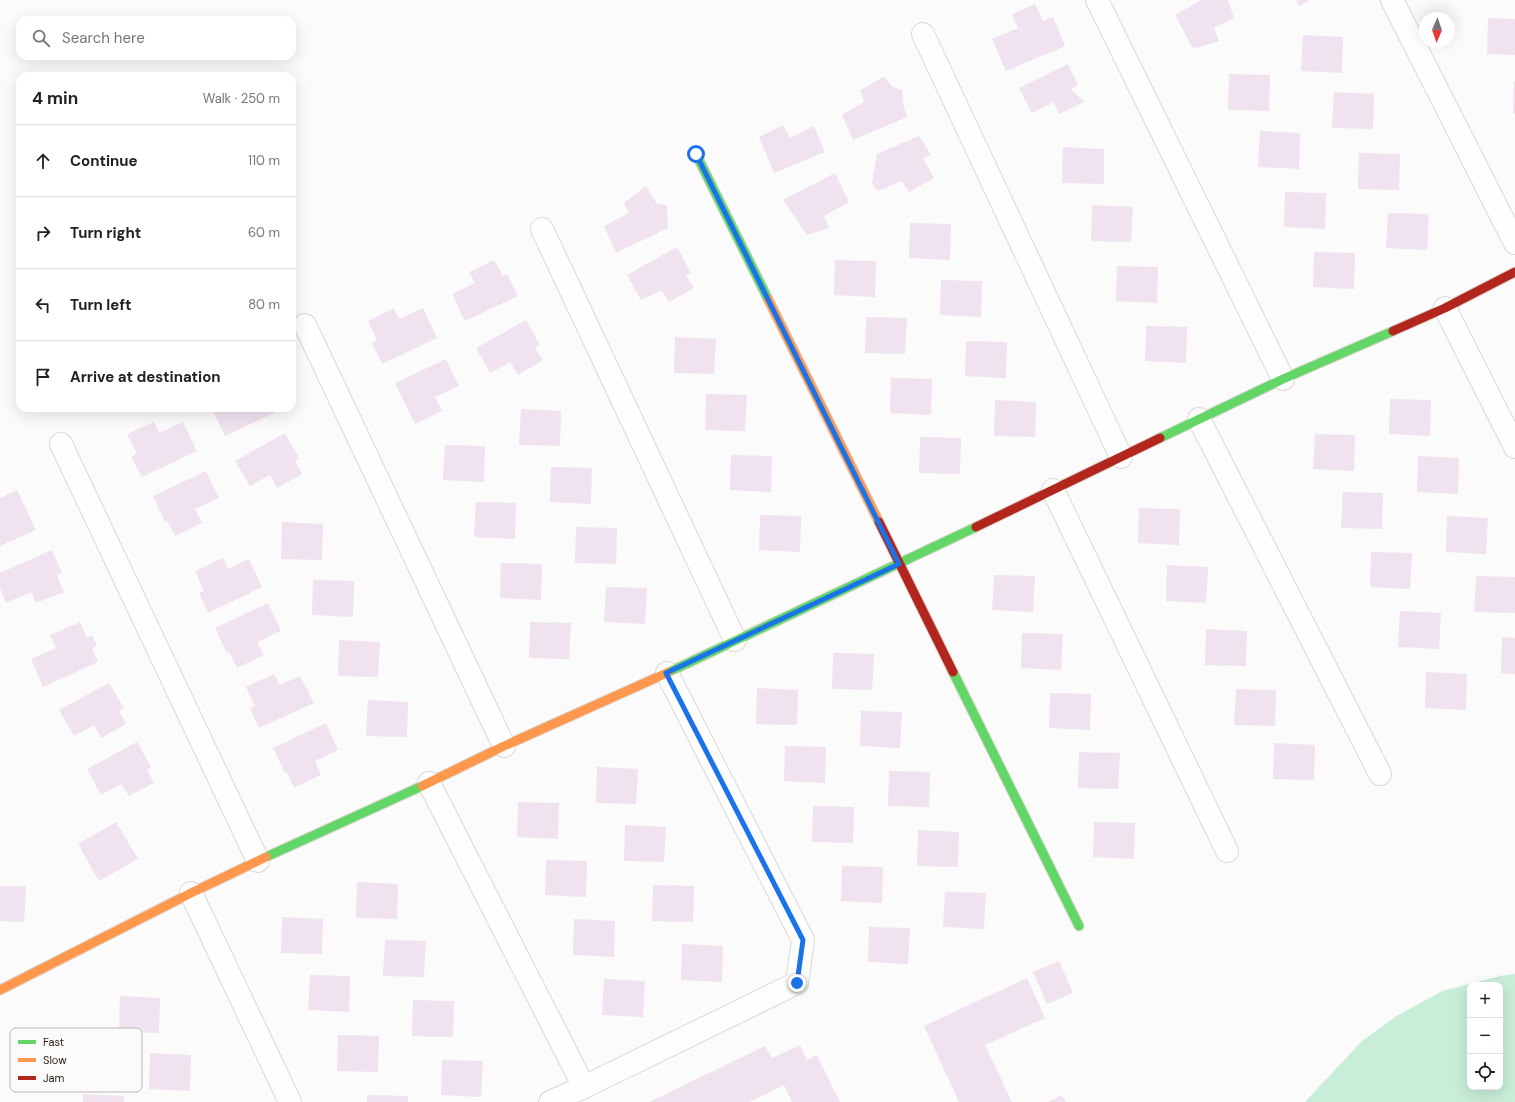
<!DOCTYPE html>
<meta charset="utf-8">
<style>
body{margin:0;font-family:"DM Sans",sans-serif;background:#f6f6f6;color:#202124}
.controls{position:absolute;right:12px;bottom:12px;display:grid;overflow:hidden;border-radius:8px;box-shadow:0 4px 16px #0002}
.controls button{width:36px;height:36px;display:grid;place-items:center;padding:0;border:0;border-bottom:1px solid #e0e0e0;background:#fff;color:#202124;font:20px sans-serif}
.compass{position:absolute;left:1419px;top:12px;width:36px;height:36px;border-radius:50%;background:#fff;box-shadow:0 4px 16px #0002;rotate:182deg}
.stop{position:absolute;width:12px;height:12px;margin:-9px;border:3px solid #1a73e8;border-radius:50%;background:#fff}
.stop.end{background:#1a73e8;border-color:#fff;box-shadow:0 1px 4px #0008}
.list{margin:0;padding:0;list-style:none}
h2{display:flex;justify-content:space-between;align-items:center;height:52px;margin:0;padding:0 16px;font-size:17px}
h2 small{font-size:13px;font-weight:400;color:#757577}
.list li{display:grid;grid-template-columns:26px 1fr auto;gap:12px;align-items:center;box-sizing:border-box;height:72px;padding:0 16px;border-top:1px solid #e0e0e0}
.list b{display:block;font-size:15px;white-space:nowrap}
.list em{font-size:13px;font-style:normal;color:#757577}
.icon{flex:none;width:22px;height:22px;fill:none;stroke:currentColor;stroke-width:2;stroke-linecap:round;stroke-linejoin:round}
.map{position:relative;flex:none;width:1515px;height:1102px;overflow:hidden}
.search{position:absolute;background:#fff;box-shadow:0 4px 16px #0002;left:16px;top:16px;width:280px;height:44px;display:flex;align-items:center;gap:10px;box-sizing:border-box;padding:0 14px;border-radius:12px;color:#757577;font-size:15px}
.panel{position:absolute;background:#fff;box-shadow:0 4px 16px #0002;left:16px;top:72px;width:280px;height:340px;border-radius:12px}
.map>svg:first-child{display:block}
</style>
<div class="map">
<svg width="1515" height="1102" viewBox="0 0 1515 1102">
<rect width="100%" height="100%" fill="#fbfbfb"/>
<path fill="#c8edd8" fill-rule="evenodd" d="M1515,974V1102H1305L1362,1041L1395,1017L1442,991L1500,976ZM1470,985H1500V1087H1470Z"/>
<path fill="#f0e2ef" d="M1202,0H1228L1234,18L1214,28L1219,41L1193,49L1175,15Z
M1296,0H1310L1299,6Z
M1035,4L1043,21L1053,17L1065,46L1006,71L992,39L1018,28L1012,14Z
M1488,18L1515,19V55L1487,54Z
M1303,35L1343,37L1342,73L1301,71Z
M1068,64L1078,85L1071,89L1084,102L1059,114L1054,102L1032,113L1019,88Z
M1229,74L1270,75L1269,111L1228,110Z
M884,77L893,87L902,90L904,108L907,117L853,140L842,115L864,102L860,90Z
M1514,82H1515V114H1513Z
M1334,92L1374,94L1373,129L1332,128Z
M783,125L790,138L814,126L825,152L774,173L759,137Z
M1260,131L1300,133L1299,169L1258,167Z
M919,136L931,155L923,158L934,178L909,192L901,181L878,191L872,183L877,154Z
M1063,147L1104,149V184L1062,183Z
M1359,153L1400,154L1399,190L1358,189Z
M835,173L849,202L824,216L829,228L807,235L783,200Z
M646,186L657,204L667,205L668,228L616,253L604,226L629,213L624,203Z
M1285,192L1326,193L1325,229L1284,227Z
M1092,205L1133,207L1131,242L1091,241Z
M1388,213L1429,214L1427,250L1386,248Z
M910,223L951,224L950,260L909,258Z
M677,247L691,273L686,276L694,288L669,302L661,290L641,300L627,275Z
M1314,252L1355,253L1354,289L1313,287Z
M494,260L503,276L507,274L518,296L465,321L452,294L475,283L469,272Z
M835,260L876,261L875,297L834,295Z
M1117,266L1158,267L1157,303L1116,301Z
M941,280L982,281L981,317L940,315Z
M394,308L399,319L423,308L437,338L382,364L372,343L377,340L368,321Z
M866,317L907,318L905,354L865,353Z
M526,320L540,345L535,348L543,360L518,375L510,362L490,373L476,348Z
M1146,326L1187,327L1186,363L1145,361Z
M675,337L716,339L714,374L674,373Z
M966,341L1007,342L1006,378L965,376Z
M446,359L459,386L435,397L442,411L415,424L395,383Z
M891,378L932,379L931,415L890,413Z
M706,394L747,395L745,431L705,430Z
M1390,399L1431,400L1430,436L1389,434Z
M995,400L1036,402L1035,437L994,436Z
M213,408H277L278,411L225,436L212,409Z
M521,409L561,411L560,446L519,445Z
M154,422L159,433L183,422L197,451L142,477L131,457L137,454L127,434Z
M285,433L299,458L295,461L302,474L277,488L270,475L250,486L235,461Z
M1315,434L1355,435L1354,471L1313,469Z
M920,437L961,438L960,474L919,473Z
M445,445L485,446L484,482L443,480Z
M731,455L772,456L771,492L730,490Z
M1418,456L1459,458L1458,494L1417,492Z
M551,467L592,468L591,504L550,502Z
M206,471L219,498L195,509L202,523L175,536L167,520L165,522L153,496Z
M17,490L36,530L0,546V498Z
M1343,492L1383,493L1382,529L1341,528Z
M476,502L516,503L515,539L474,537Z
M1139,508L1180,509L1179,545L1138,543Z
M760,515L801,516L800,552L759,550Z
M1447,516L1488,518L1486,554L1446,552Z
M282,522L323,524L322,560L281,559Z
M576,527L617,528L616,564L575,563Z
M52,550L62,573L57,575L64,592L36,603L31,592L6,603L0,588V573Z
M1371,552L1412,553L1410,589L1370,587Z
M223,558L228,569L249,559L262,587L208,613L199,593L204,591L195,571Z
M501,563L542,564L541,600L500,598Z
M1167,565L1208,567L1206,603L1166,601Z
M994,575L1035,576L1033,612L992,610Z
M1476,576L1515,577V613L1474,612Z
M313,580L354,581L353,617L312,615Z
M606,587L647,588L645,624L604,622Z
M268,603L281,631L257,642L264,655L237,668L230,653H227L215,628Z
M1400,611L1441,613L1439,649L1398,647Z
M80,622L87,638L92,635L97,646L92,648L98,662L43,687L31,659L56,648L50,635Z
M530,622L571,623L569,659L529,658Z
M1206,629L1247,631L1246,666L1205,665Z
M1022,633L1063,634L1061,670L1021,668Z
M1502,637L1515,638V674L1501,673Z
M339,640L380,642L378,677L338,676Z
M833,653L874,654L872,690L832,689Z
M1426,672L1467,674L1466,710L1425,708Z
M274,674L280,685L300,676L314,703L259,728L250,709L255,706L246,687Z
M109,683L124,708L119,711L126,724L101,738L94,725L74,736L59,710Z
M757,688L798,690L797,725L756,724Z
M1236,689L1276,690L1275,726L1234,725Z
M1050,693L1091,694L1090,730L1049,728Z
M368,700L408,702L407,737L366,736Z
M861,711L902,712L900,748L860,746Z
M326,723L338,750L315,761L321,775L294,788L287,772L285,773L273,748Z
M137,742L151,767L147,770L154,783L129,796L121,784L101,795L87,769Z
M1274,743L1315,745L1314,780L1273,779Z
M785,746L826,747L825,783L784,781Z
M1079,752L1120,753L1118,789L1078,788Z
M597,767L638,769L636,804L596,803Z
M889,771L930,772L929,807L888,806Z
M518,802L559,803L558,839L517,837Z
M813,806L854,807L853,843L812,842Z
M116,822L138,859L99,881L78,844Z
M1094,822L1135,823L1134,859L1093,857Z
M625,825L666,827L664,862L624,861Z
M918,830L959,832L958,867L917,866Z
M546,860L587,861L586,897L545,895Z
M842,866L883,867L882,903L841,901Z
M357,882L398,884L397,919L356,918Z
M653,885L694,886L693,922L652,921Z
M0,886H26L24,922L0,921Z
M945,892L986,893L984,929L943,927Z
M282,917L323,919L322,954L281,953Z
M574,919L615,921L614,957L573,955Z
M869,927L910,928L908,964L868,962Z
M385,940L426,941L424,977L383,976Z
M682,944L723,946L722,982L681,980Z
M1059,961L1073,993L1047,1004L1033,972Z
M310,975L350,976L349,1012L308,1010Z
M1027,978L1045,1018L985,1045L1012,1102H959L924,1026Z
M604,979L645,981L643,1017L602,1015Z
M120,996L160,998L159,1033L119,1032Z
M413,1000L454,1001L453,1037L412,1036Z
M338,1035L379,1036L378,1072L337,1071Z
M800,1045L807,1060L817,1055L840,1102H792L784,1085L749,1102H649L765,1046L772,1058Z
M150,1053L191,1055L190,1091L149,1089Z
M442,1060L483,1061L481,1097L441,1095Z
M83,1094L124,1096V1102H83Z
M367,1095L408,1096V1102H367Z
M1062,1095L1066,1102H1048Z"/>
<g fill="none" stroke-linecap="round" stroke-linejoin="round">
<g stroke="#dcd8d2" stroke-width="24">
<path id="street" d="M1097,0L1283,379
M1392,0L1515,243
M923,34L1121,457
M542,229L735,640
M1445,308L1515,447
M305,325L504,746
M1199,419L1380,774
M61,444L258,861
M1053,490L1227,851
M429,783L584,1087
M191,893L290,1102
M550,1102L584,1087L797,983L803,940L667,673"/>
</g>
<g stroke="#dcd8d2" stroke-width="11">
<path id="fast" d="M696,154L768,299
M1160,438L1283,379L1393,331
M669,672L976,527
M953,672L1079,926
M266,857L422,786"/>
</g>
<g stroke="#dcd8d2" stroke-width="11">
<path id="slow" d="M768,299L879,522
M422,786L504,746L669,672
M0,990L191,893L266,857"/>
</g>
<g stroke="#dcd8d2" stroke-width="11">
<path id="jam" d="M1393,331L1445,308L1515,272
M879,522L953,672
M976,527L1160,438"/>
</g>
<use href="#street" stroke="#fefefe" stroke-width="22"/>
<use href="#fast" stroke="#63d668" stroke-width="9"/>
<use href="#slow" stroke="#ff974d" stroke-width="9"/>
<use href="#jam" stroke="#b3261e" stroke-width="9"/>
</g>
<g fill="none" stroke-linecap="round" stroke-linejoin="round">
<path stroke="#1a73e8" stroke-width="5" d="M696,154L899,564L666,673L803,940L797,983"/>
</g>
<rect x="10" y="1028" width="132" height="64" rx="6" fill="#fbfbfb" stroke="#bbb8b5" stroke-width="1"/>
<rect x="18" y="1040" width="18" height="4" fill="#63d668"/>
<rect x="18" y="1058" width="18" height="4" fill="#ff974d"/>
<rect x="18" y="1076" width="18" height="4" fill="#b3261e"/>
<g font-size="11" fill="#261d12">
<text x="43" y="1046">Fast</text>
<text x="43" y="1064">Slow</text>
<text x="43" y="1082">Jam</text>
</g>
</svg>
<div class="controls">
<button>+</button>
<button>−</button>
<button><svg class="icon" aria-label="locate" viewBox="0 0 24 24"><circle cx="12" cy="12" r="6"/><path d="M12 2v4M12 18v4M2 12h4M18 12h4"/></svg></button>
</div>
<svg class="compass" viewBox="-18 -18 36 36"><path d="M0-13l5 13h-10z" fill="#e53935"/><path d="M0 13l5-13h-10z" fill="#757577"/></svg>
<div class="stop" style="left:696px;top:154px"></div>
<div class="stop end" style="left:797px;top:983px"></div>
<div class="search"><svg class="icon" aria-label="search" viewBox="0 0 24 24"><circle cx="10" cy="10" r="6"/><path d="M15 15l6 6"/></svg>Search here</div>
<section class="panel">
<h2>4 min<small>Walk · 250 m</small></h2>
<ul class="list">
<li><svg class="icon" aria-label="ahead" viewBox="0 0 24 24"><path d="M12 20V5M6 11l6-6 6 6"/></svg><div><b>Continue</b></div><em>110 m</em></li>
<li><svg class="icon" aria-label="right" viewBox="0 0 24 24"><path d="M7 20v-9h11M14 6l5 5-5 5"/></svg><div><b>Turn right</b></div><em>60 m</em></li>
<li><svg class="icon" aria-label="left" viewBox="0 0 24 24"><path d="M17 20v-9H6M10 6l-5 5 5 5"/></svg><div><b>Turn left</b></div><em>80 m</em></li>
<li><svg class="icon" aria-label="arrive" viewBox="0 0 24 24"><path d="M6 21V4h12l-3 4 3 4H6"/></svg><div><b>Arrive at destination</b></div></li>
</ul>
</section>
</div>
